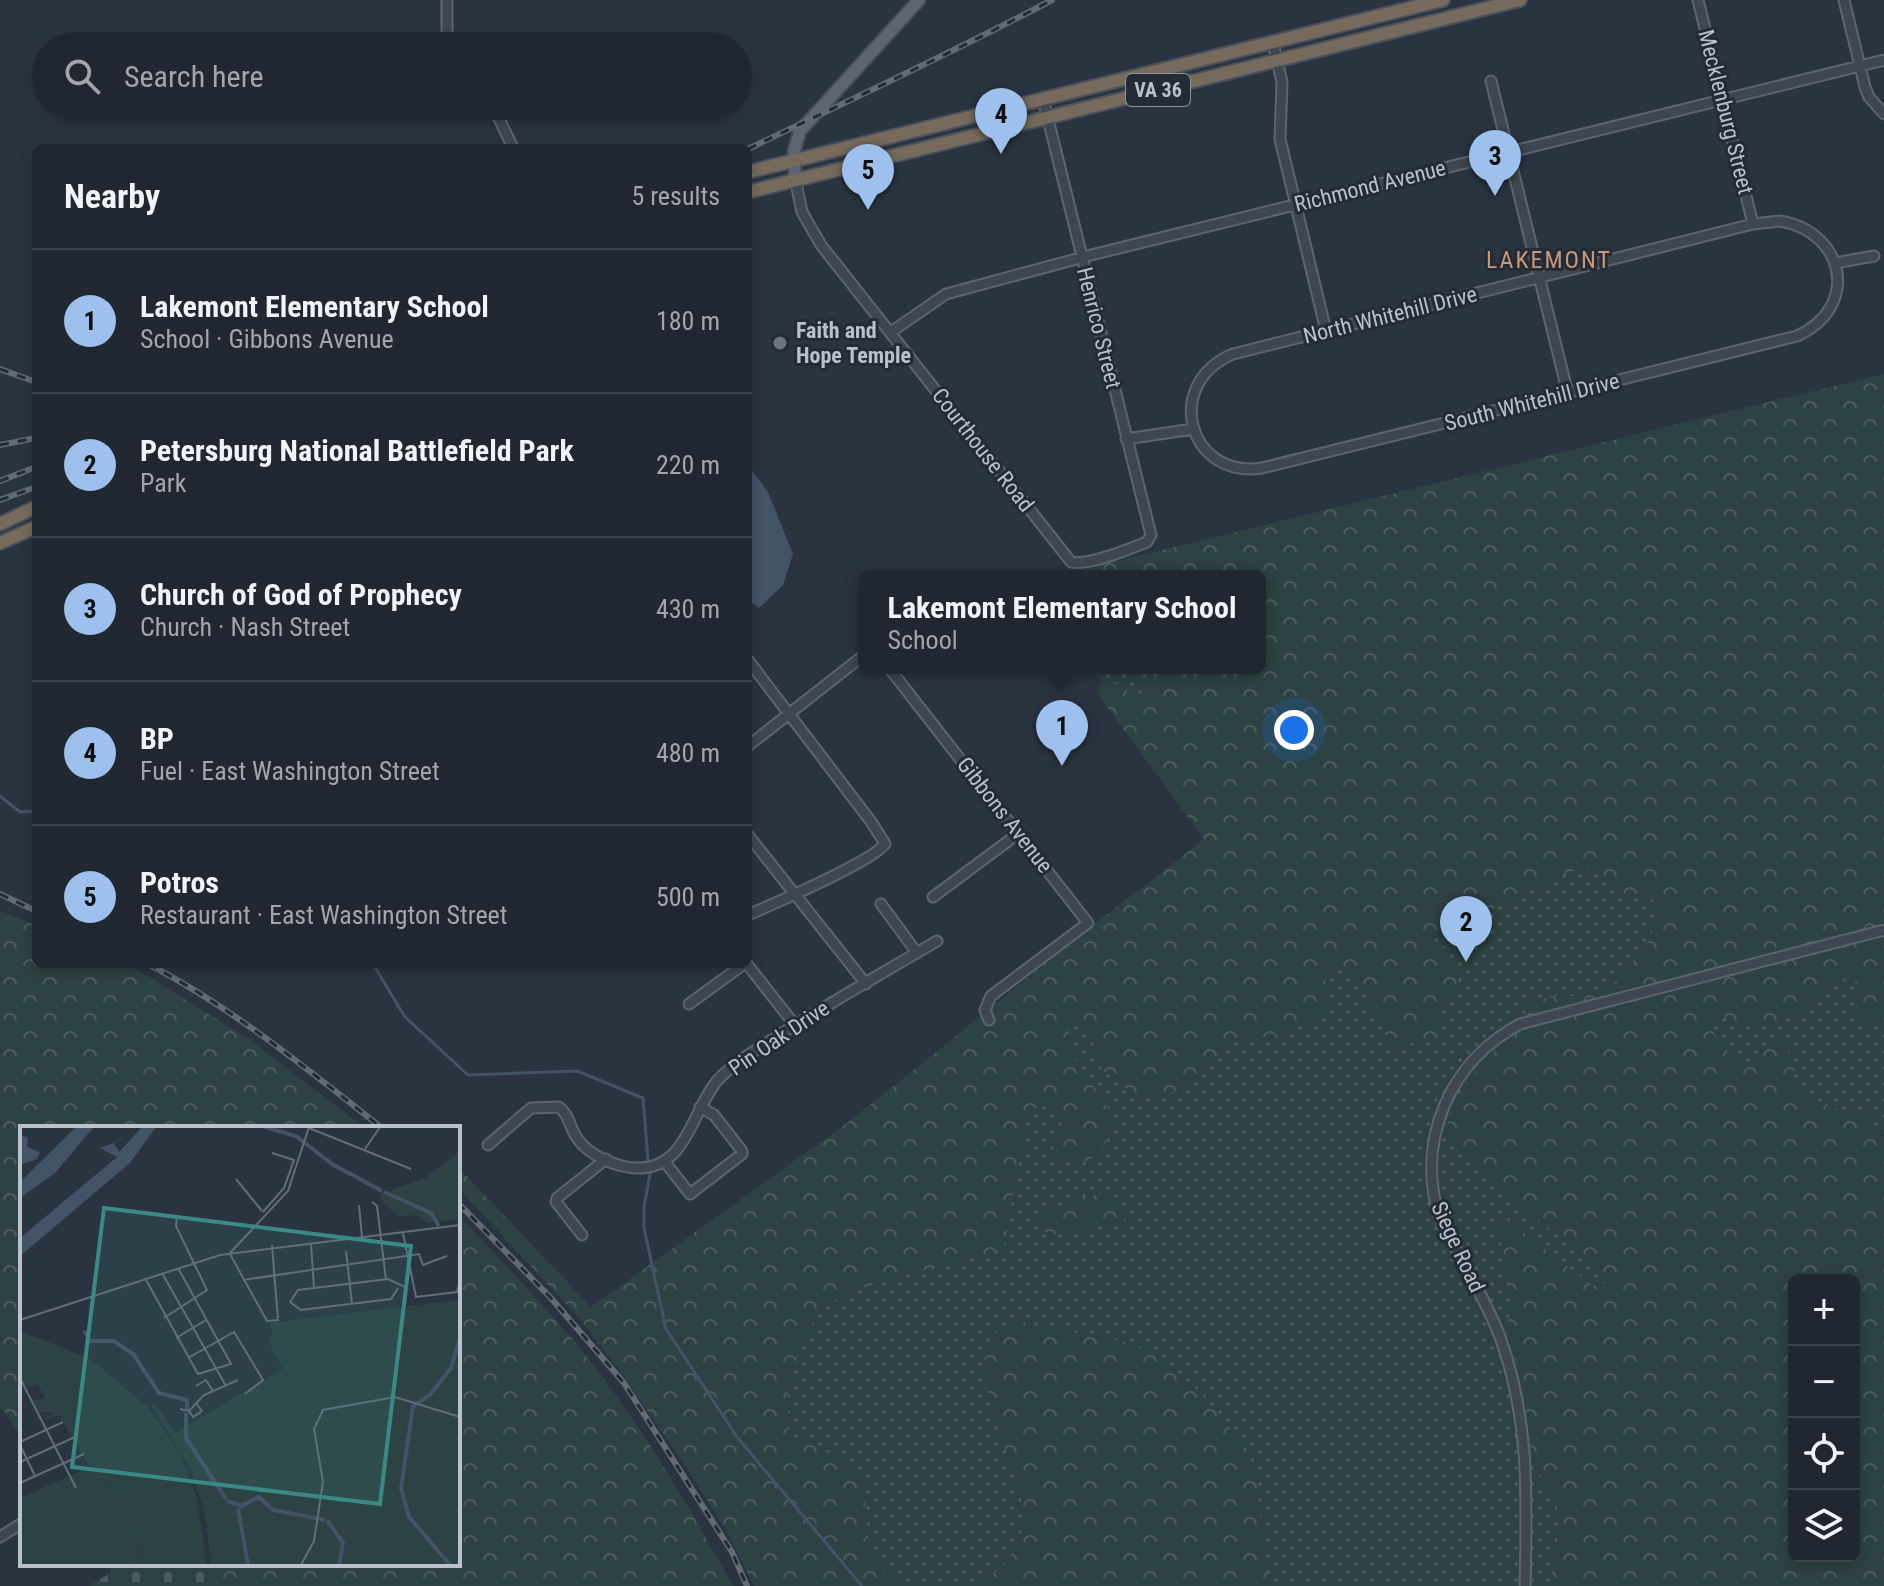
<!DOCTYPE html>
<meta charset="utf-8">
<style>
body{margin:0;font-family:"Roboto Condensed",sans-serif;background:#282f38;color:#f1f3f6}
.controls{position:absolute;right:24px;bottom:24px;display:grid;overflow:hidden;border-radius:12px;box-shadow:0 4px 12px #0003}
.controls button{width:72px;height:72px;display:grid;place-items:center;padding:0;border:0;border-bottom:2px solid #3d444c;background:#202730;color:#f1f3f6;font:40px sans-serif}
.you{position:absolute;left:1294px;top:730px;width:28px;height:28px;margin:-20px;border:6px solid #fff;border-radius:50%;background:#1a73e8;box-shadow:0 0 0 12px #1a73e833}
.badge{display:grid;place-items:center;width:52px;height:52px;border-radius:50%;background:#9dc0ed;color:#111;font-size:26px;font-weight:700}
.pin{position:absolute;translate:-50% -66px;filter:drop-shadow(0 2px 4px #0008)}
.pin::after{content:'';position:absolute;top:42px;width:28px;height:24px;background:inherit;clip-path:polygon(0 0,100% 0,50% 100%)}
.popup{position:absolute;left:858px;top:570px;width:408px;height:104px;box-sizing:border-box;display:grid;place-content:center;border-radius:12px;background:#202730;filter:drop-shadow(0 2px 6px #0005);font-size:26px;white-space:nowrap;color:#a2a5ab}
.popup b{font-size:30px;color:#f1f3f6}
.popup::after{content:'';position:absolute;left:50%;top:100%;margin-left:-16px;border:16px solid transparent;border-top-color:#202730}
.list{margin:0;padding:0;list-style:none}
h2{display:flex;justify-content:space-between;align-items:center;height:104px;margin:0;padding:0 32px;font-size:34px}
h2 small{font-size:26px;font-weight:400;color:#a2a5ab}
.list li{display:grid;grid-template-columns:52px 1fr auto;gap:24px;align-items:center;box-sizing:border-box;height:144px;padding:0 32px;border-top:2px solid #3d444c}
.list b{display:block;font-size:30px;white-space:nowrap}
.list p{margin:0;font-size:26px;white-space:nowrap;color:#a2a5ab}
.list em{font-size:26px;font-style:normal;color:#a2a5ab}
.icon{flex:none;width:44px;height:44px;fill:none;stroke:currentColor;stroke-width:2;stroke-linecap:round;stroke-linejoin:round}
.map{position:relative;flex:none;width:1884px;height:1586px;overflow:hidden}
.search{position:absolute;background:#202730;box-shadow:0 4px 12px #0003;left:32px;top:32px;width:720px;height:88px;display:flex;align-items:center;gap:20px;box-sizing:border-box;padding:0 28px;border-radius:44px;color:#a2a5ab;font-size:30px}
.panel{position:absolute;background:#202730;box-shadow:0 4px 12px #0003;left:32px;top:144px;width:720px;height:824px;border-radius:12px}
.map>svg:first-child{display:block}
</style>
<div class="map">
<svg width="1884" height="1586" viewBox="0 0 1884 1586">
<defs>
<pattern id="grass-dots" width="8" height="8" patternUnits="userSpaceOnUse" patternTransform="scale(2)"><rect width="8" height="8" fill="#2d4242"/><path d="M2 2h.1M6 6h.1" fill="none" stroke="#4a5c5c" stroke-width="1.8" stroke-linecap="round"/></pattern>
<pattern id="forest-crowns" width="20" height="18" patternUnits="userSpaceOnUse" patternTransform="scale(2)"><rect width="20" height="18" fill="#2d4242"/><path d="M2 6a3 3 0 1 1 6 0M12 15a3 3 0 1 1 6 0" fill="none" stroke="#4a5c5c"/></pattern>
<pattern id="cemetery-stones" width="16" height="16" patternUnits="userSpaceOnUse" patternTransform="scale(2)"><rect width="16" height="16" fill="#2d4242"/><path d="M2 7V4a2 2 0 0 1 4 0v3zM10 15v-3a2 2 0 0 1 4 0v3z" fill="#4a5c5c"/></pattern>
</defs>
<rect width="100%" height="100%" fill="#2a3440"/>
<path fill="url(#grass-dots)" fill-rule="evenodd" d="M1884,374V1586H767L757,1198L1094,924L1218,831L1090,668H1260V576H1092ZM1794,1280H1854V1556H1794Z"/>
<path fill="url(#forest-crowns)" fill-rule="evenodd" d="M1884,374V1024L1865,1022C1852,1004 1854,992 1857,972L1813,998L1794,1016L1769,1026L1745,1027L1723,1017L1713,1022C1711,1044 1733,1055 1750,1065L1760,1063L1763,1049L1769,1042H1781C1793,1056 1798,1064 1792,1082L1807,1095L1838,1110L1871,1111L1873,1125L1884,1132V1586H1549L1559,1528L1556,1500L1534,1468L1517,1365L1505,1325C1522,1302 1498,1236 1492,1208L1593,1286L1614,1281L1494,1184L1445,1129L1463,1088L1491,1054L1525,1029L1529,1004L1551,996H1578L1608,991L1645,948L1660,913L1655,900C1620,900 1611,881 1583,866L1440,934L1434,941L1446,948L1460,975L1450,999L1433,1009L1444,1033L1410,1044L1391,1047L1352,967L1325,970L1327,1006L1321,1019L1258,1039L1235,1042L1179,1091L1151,1097L1131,1093L1101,1069L1092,1040L1081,1023H1068L1073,1054L1115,1119C1111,1136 1099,1160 1079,1163C1073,1163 1065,1161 1059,1160L1050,1141L1062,1127L1059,1114L1042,1106L1028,1111L1004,1247L995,1252L871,1285L840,1297L819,1314L800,1343L788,1393L789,1435L813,1442L862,1476L869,1541L881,1568L900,1586H754L727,1532L689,1471L627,1381L580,1319L458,1188V1167L591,1307L847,1123L1204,839L1097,693L1105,676L1151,707L1124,668H1260V576H1081L1080,570ZM1794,1280H1854V1556H1794Z
M0,911L36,925V964H124L143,973L250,1040L365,1128H22V1437L0,1406Z
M1111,1193L1119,1199L1125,1221L1059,1235L1045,1232L1041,1224L1043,1212L1086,1197Z
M458,1214C496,1256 537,1297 573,1340C636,1415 686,1501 733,1586H89L112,1572L107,1564H458Z
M1020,1322L1121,1341L1156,1353L1201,1393L1249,1451L1257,1485L1269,1586H973C1001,1573 1024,1548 1023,1514C1022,1472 953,1355 1002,1327C1006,1324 1014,1323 1020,1322Z"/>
<path fill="url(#cemetery-stones)" d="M126,1564H200L216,1586H89Z"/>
<path fill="#425367" d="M748,465L768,492L793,554L783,585L759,608L748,600Z"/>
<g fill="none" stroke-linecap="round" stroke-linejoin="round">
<path stroke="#425367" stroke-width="3" d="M0,796L20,812L36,811
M373,964L405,1017L468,1075L577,1071L643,1098L648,1160
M650,1174L644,1207V1228L666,1329L737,1437L862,1586"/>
<g stroke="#5c646d" stroke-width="13">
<path id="minor" d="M1698,0L1753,224
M1844,0L1865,87L1869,97L1884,114
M1273,43L1282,82L1280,139L1326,331
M447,46V0
M1491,81L1568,394
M493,106L513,148
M795,178L802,212L821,245L1071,562C1089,566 1129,549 1147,542L1151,535L1043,99
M1780,221C1846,232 1860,308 1797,336L1262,468C1187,479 1163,383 1233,354L1753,224Z
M1835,263L1874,256
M891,332L946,294L1091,255L1884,60
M1126,439L1193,429
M748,660L872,823L885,844C870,863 775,903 748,915
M889,668L1088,923L991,996L985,1010L989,1020
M748,746L864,655
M748,835L866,984
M933,897L1019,833
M881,904L917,953
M747,964L794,1024
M689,1004L744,964
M488,1145L531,1108L559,1107C569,1114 570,1128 577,1138C589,1156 619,1169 641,1168C687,1166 692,1111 717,1081C732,1064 751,1053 770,1041C824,1006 881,974 937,941
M664,1161L690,1194L742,1154V1151L714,1115L700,1107
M582,1235L556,1202L557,1198L606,1159
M0,1537L22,1523
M1525,1586C1527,1501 1530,1419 1500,1337C1484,1295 1459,1257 1439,1217C1416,1140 1449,1062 1520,1024L1884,930"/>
</g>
<g stroke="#484f59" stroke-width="15">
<path id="major" d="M795,178L794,151L800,131L919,0"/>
</g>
<g stroke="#49515a" stroke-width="16">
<path id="highway" d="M748,172L1443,0
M748,192L1520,0
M0,524L36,507
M0,543L36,527"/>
</g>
<use href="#minor" stroke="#3e4650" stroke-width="9"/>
<use href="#major" stroke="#5c6570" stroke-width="11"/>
<use href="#highway" stroke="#756a5c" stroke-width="12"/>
<g stroke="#616b76" stroke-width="6">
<path id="rail" d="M748,149C850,100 952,53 1052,0
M0,369L36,382
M0,445L36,438
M0,481L36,467
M0,500L36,487
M0,894L36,911
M148,964C233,1008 307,1069 382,1128
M458,1203L550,1297L624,1383L732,1552L747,1586"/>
</g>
<use href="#rail" stroke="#232b35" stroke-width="3" stroke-dasharray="9" stroke-linecap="butt"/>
</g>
<circle fill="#6b7280" stroke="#232b35" stroke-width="3" cx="780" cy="343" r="8"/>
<g text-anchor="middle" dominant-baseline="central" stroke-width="6" stroke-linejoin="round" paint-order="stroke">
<rect fill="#232b35" stroke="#8d949d" stroke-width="2" x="1126" y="74" width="64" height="32" rx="6"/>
<g font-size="20" font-weight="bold" fill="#bbc1ca">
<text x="1158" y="90">VA 36</text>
</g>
<g font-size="22" fill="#bbc1ca" stroke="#232b35">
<text transform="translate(1726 112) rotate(76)">Mecklenburg Street</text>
<text transform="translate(1370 186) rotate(-14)">Richmond Avenue</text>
<text transform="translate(1390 315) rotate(-14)">North Whitehill Drive</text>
<text transform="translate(1099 328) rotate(76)">Henrico Street</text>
<text transform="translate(1532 402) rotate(-14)">South Whitehill Drive</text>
<text transform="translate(983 450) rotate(52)">Courthouse Road</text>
<text transform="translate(1005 815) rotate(52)">Gibbons Avenue</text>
<text transform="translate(779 1038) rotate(-34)">Pin Oak Drive</text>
<text transform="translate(1458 1247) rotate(65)">Siege Road</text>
</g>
<g font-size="22" font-weight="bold" fill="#bbc1ca" stroke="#232b35" text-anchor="start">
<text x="796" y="330">Faith and<tspan x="796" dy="25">Hope Temple</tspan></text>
</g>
<g font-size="24" letter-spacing="2" fill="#ca9776" stroke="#232b35">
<text x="1549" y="260">LAKEMONT</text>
</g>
</g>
<g transform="translate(20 1126)">
<rect width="440" height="440" fill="#2a3440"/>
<path d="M440,174V439H193L182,370L163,323L266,242L248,212L256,207L250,197Z" fill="#2d4242"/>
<path d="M440,25V93L408,97L396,89L379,91L361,75V68L405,52ZM440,174V439H283L297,411L308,363L303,309L321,323L297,295L313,276L333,270L336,262L325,255L300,263L303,270L293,281L285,267L279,275L250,284L238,270L242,290L234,292L230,284L223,306L188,317L184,332L195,340L200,359L219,354L221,318L246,326L259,349L258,435L191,439L186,392L172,346L131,279L135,277L155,307L263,243L249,217L257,218L249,197ZM367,278L368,286L375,288L372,305L357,297L354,288L348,291L343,285ZM0,205L69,232L128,281L159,326L176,368L187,439H112L120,430L117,402L87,358L90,349L70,341L39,289L23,294L33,286H19L13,274L25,272L18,258L8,262L0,251Z" fill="#2d4242" fill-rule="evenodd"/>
<path d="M83,335L92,354L87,358L117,402L120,430L112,439H0V372Z" fill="#2d4242"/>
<path d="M56,1H74L35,47L0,72V56ZM122,1H136L110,37L0,130V112L97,31L80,22L94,17L99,26ZM0,8L8,12L7,21L20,26L17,33L0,39Z" fill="#425367"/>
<path fill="none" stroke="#425367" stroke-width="4" d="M245,1L276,10L312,38L362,65M364,66L411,87L419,100M64,205L71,215H94L113,228L139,267L167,274V283M166,287V312L206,373M207,375L222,380L239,371L253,384L305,394M218,382L228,439M307,394L323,417L319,439M430,439L389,391L381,362L393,280L410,269L431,242L440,212"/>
<path fill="none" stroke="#646c77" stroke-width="2" d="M289,2L391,43M345,23L360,1M216,53L242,85M352,76L357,80L366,154M339,79L342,111M243,86L264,62L274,34L252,27M383,107L396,171L437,166L440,154M291,117L294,162M326,125L332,178M210,127L268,65L289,1M210,128L247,195L258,194L252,119M142,147L206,260M125,152L178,248L211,238L158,142M223,154L399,128L403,139L427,130M270,176L278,164L368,153L385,161M270,176L281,184L371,173L378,162M144,192L187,164L156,100L157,90M0,194L200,129L440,99M156,212L186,194M168,232L214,206L243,254L225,268M0,252L56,362M176,260L186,254L193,265M160,283L169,285L184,269L218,254M169,285L173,291L182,285L176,277M0,316L43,296M0,319L15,350M0,336L55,311M0,357L64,328M281,439L294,415L303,356L294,303L303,284L375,271L440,291"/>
<path fill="#3a8985" fill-opacity="0.15" stroke="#3a8985" stroke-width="4" d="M84,82L391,120L360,378L52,341Z"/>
<rect width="440" height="440" fill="none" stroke="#bbc1ca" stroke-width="4"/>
</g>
</svg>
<div class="controls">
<button>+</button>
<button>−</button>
<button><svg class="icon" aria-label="locate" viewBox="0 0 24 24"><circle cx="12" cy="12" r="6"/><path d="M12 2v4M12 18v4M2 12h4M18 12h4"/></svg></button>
<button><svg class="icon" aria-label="layers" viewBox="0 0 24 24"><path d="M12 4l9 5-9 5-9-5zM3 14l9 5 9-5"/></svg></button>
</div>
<div class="you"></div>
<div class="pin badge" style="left:1062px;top:766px">1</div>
<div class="popup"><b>Lakemont Elementary School</b>School</div>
<div class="pin badge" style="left:1466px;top:962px">2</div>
<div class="pin badge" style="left:1495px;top:196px">3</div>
<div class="pin badge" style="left:1001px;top:154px">4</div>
<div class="pin badge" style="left:868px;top:210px">5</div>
<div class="search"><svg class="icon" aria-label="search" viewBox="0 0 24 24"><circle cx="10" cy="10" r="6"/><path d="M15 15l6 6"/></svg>Search here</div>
<section class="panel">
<h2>Nearby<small>5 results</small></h2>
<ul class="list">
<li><span class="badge">1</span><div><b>Lakemont Elementary School</b><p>School · Gibbons Avenue</p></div><em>180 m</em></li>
<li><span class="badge">2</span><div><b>Petersburg National Battlefield Park</b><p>Park</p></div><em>220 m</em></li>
<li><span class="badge">3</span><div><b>Church of God of Prophecy</b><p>Church · Nash Street</p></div><em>430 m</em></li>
<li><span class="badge">4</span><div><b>BP</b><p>Fuel · East Washington Street</p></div><em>480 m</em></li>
<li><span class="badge">5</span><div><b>Potros</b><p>Restaurant · East Washington Street</p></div><em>500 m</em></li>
</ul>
</section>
</div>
